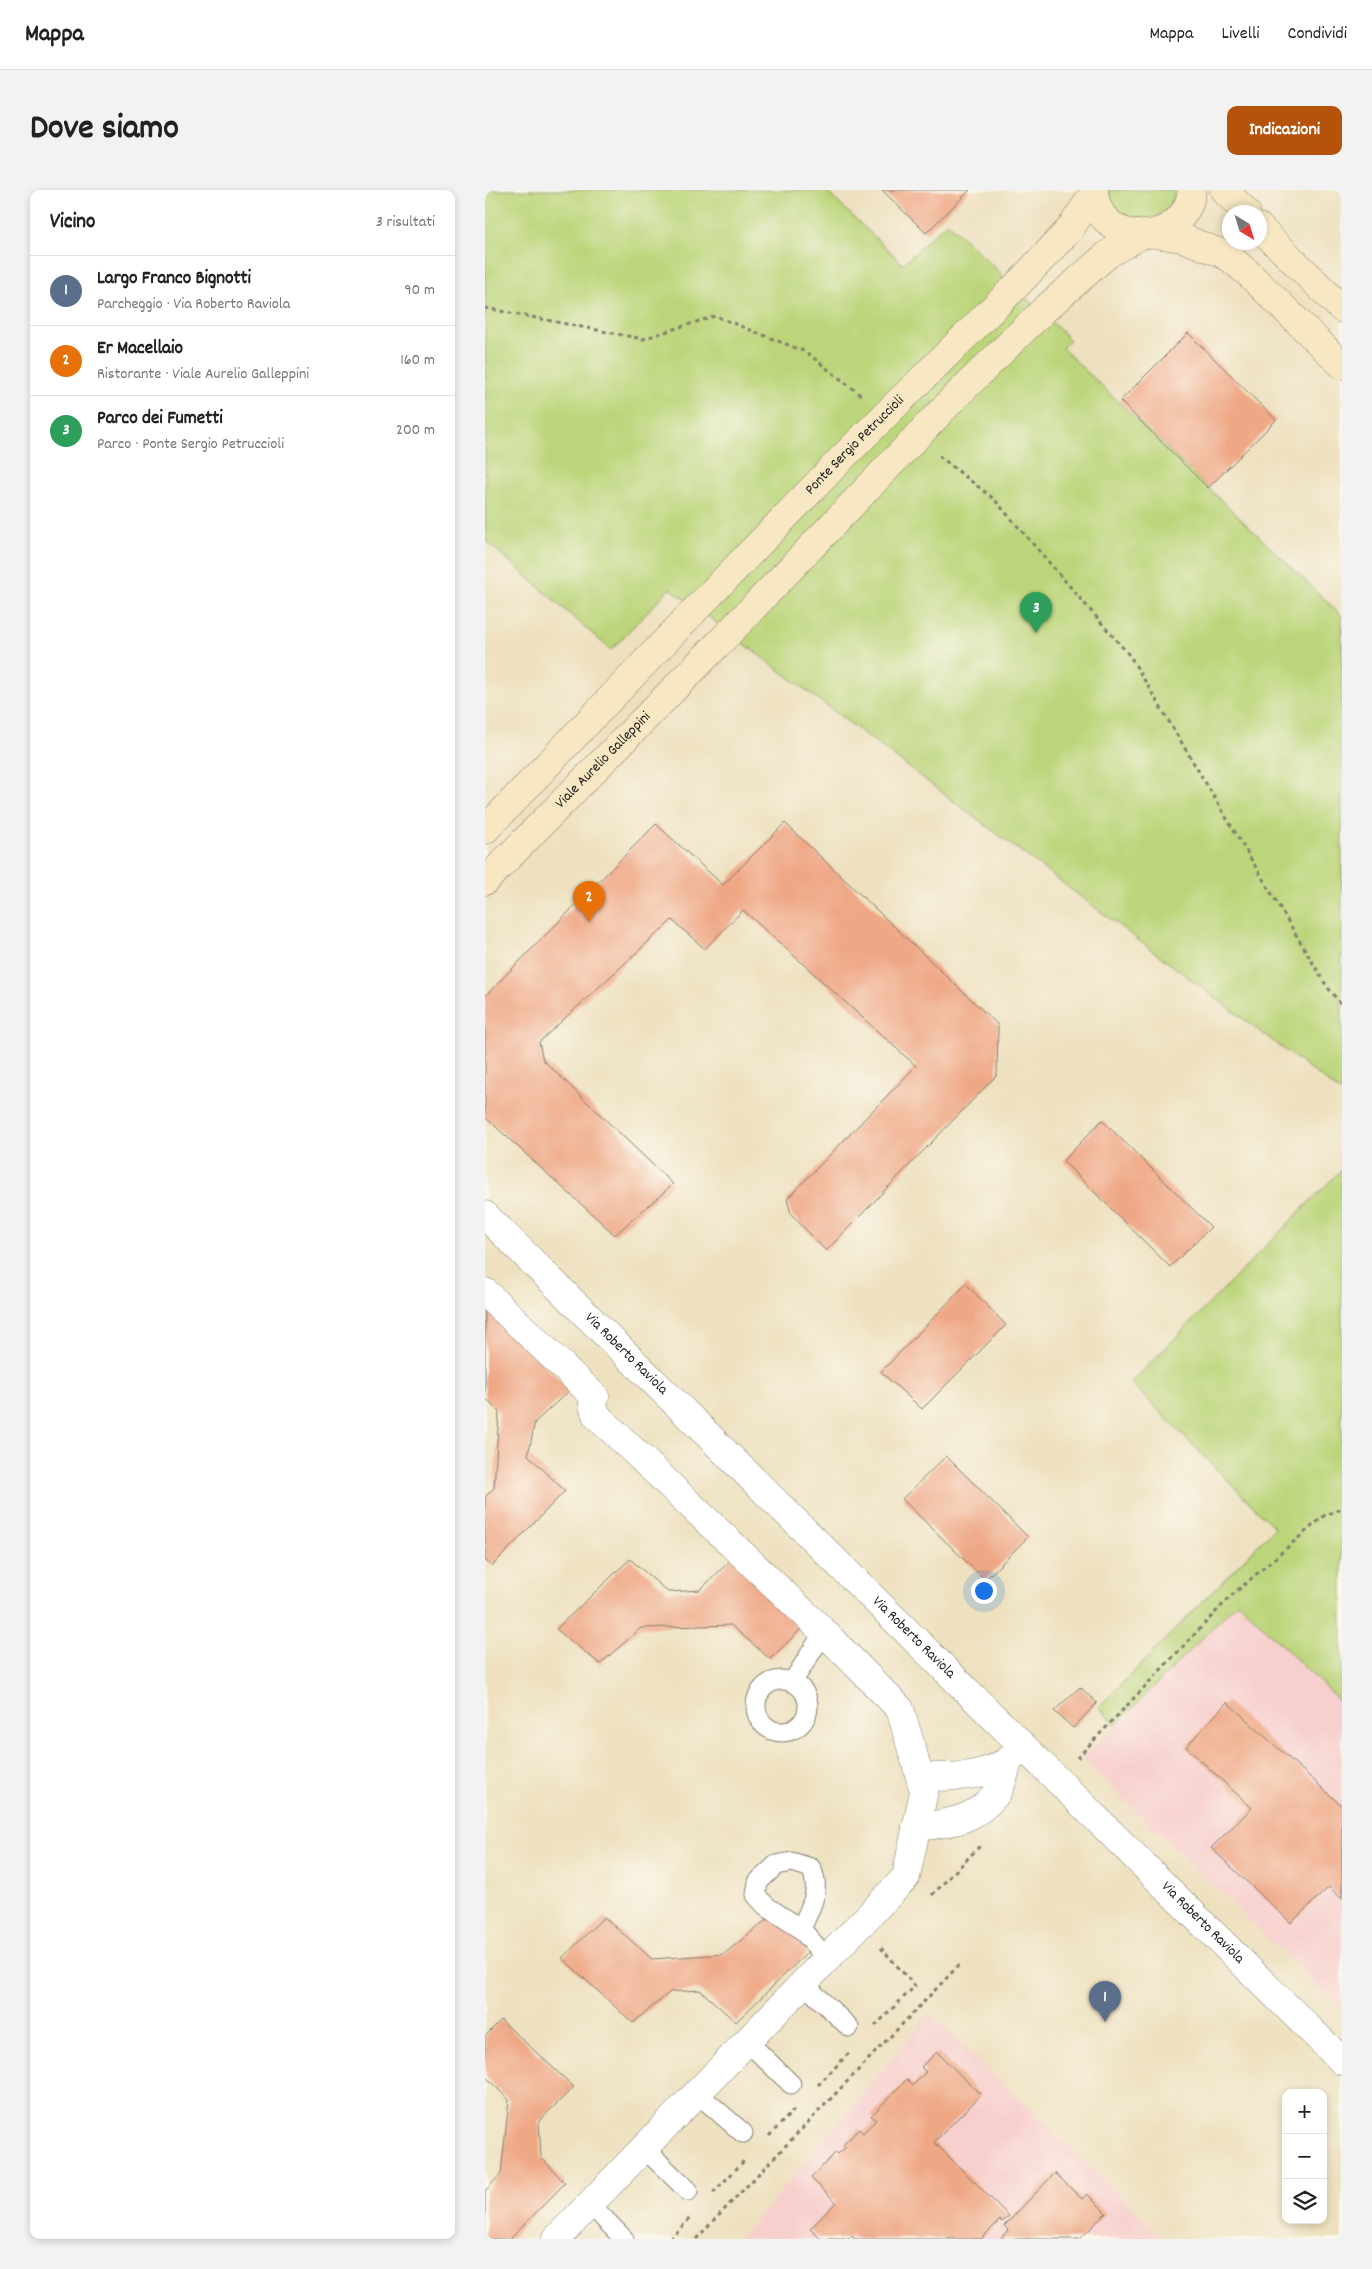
<!DOCTYPE html>
<html lang="it">
<meta charset="utf-8">
<style>
body{margin:0;font-family:Dekko,sans-serif;background:#f2f2f2;color:#222}
.controls{position:absolute;right:15px;bottom:15px;display:grid;overflow:hidden;border-radius:10px;box-shadow:0 2px 8px #0003}
.controls button{width:45px;height:45px;display:grid;place-items:center;padding:0;border:0;border-bottom:1px solid #e0e0e0;background:#fff;color:#222;font:25px sans-serif}
.compass{position:absolute;left:737px;top:15px;width:45px;height:45px;border-radius:50%;background:#fff;box-shadow:0 2px 8px #0003;rotate:142deg}
.you{position:absolute;left:498px;top:1400px;width:18px;height:18px;margin:-12px;border:4px solid #fff;border-radius:50%;background:#1a73e8;box-shadow:0 0 0 8px #1a73e833}
.badge{display:grid;place-items:center;width:32px;height:32px;border-radius:50%;background:#b45309;color:#fff;font-size:16px;font-weight:700}
.pin{position:absolute;translate:-50% -41px;filter:drop-shadow(0 1px 2px #0008)}
.pin::after{content:'';position:absolute;top:26px;width:18px;height:15px;background:inherit;clip-path:polygon(0 0,100% 0,50% 100%)}
.list{margin:0;padding:0;list-style:none}
h2{display:flex;justify-content:space-between;align-items:center;height:65px;margin:0;padding:0 20px;font-size:21px}
h2 small{font-size:16px;font-weight:400;color:#767676}
.list li{display:grid;grid-template-columns:32px 1fr auto;gap:15px;align-items:center;box-sizing:border-box;height:70px;padding:0 20px;border-top:1px solid #e0e0e0}
.list b{display:block;font-size:19px;white-space:nowrap}
.list p{margin:0;font-size:16px;white-space:nowrap;color:#767676}
.list em{font-size:16px;font-style:normal;color:#767676}
.icon{flex:none;width:28px;height:28px;fill:none;stroke:currentColor;stroke-width:2;stroke-linecap:round;stroke-linejoin:round}
.map{position:relative;flex:none;width:857px;height:2049px;overflow:hidden;border-radius:10px}
header{display:flex;align-items:center;gap:30px;box-sizing:border-box;height:70px;padding:0 25px;background:#fff;border-bottom:1px solid #e0e0e0}
header strong{font-size:24px}
nav{display:flex;gap:28px;margin-inline-start:auto;font-size:18px}
.intro{display:flex;align-items:center;justify-content:space-between;box-sizing:border-box;height:120px;padding:0 30px}
h1{margin:0;font-size:35px}
.button{padding:12px 22px;border-radius:10px;background:#b45309;color:#fff;font-size:18px;font-weight:700}
main{display:flex;gap:30px;padding:0 30px}
aside{flex:1;background:#fff;border-radius:10px;box-shadow:0 2px 8px #0003}
.map>svg:first-child{display:block}
</style>
<header>
<strong>Mappa</strong>
<nav><a>Mappa</a><a>Livelli</a><a>Condividi</a></nav>
</header>
<div class="intro"><h1>Dove siamo</h1><a class="button">Indicazioni</a></div>
<main>
<aside>
<h2>Vicino<small>3 risultati</small></h2>
<ul class="list">
<li><span class="badge" style="background:#5c6f8a">1</span><div><b>Largo Franco Bignotti</b><p>Parcheggio · Via Roberto Raviola</p></div><em>90 m</em></li>
<li><span class="badge" style="background:#e8710a">2</span><div><b>Er Macellaio</b><p>Ristorante · Viale Aurelio Galleppini</p></div><em>160 m</em></li>
<li><span class="badge" style="background:#2e9e5b">3</span><div><b>Parco dei Fumetti</b><p>Parco · Ponte Sergio Petruccioli</p></div><em>200 m</em></li>
</ul>
</aside>
<div class="map">
<svg width="857" height="2049" viewBox="0 0 857 2049">
<rect width="100%" height="100%" fill="#fbf7ec"/>
<filter id="ink" filterUnits="userSpaceOnUse"><feTurbulence type="fractalNoise" baseFrequency=".02" numOctaves="2"/><feDisplacementMap in="SourceGraphic" scale="10" xChannelSelector="R" yChannelSelector="G"/><feConvolveMatrix kernelMatrix="1 2 1 2 8 2 1 2 1" color-interpolation-filters="sRGB"/></filter>
<filter id="wash" filterUnits="userSpaceOnUse"><feTurbulence type="fractalNoise" baseFrequency=".0096" numOctaves="4" result="noise"/><feDisplacementMap in="SourceGraphic" scale="20" xChannelSelector="R" yChannelSelector="G"/><feGaussianBlur stdDeviation="1.12" result="paint"/><feColorMatrix in="noise" values="0 0 0 0 0 0 0 0 0 0 0 0 0 0 0 0 0 1.4 0 .05"/><feComposite in="paint" operator="in"/></filter>
<g filter="url(#wash)">
<rect width="100%" height="100%" fill="#eee1c0"/>
<path fill="#f7d0ce" d="M753,1412L857,1514V1820L597,1569Z
M444,1823L680,2049H252L284,2016Z"/>
<path fill="#bcd57a" stroke="#6c784b" d="M0,0H340L418,74L462,32L585,150L577,158L857,426V903L185,398L126,460L0,350Z
M624,0H690C684,39 631,38 624,0Z
M857,979V1514L753,1412L631,1535L614,1517L790,1338L646,1193Z"/>
<g id="blocks">
<path fill="#efa886" d="M397,0H485L441,43Z
M703,143L791,230L723,298L635,211Z
M300,633L513,835L512,885L341,1061L306,1024L302,1009L431,876L258,720L220,759L187,730L54,852L58,870L188,994L130,1045L0,927V806L171,634L238,695Z
M617,930L726,1037L685,1077L578,971Z
M481,1094L521,1135L437,1219L396,1182Z
M0,1118L85,1200L50,1232L43,1265L80,1301L7,1376L0,1370V1307L9,1298L14,1222L0,1208Z
M461,1266L543,1347L500,1390L417,1309Z
M249,1367L320,1435L285,1469L246,1435L156,1438L115,1474L71,1439L145,1369L183,1402L215,1400Z
M595,1497L612,1513L588,1538L569,1521Z
M742,1512L857,1616V1709L844,1697L806,1733L726,1658L767,1618L701,1557Z
M286,1726L325,1760L251,1832L215,1800L185,1802L148,1833L77,1768L119,1727L167,1769L239,1764Z
M16,1830L89,1897L54,1931L56,1967L80,1993L25,2049H0V2001L16,1984L24,1910L0,1886V1846Z
M452,1862L496,1905L449,1952L524,2026L517,2032L515,2030L496,2049H369L367,2045L364,2049H336L325,2039L351,2012L326,1988L351,1962L353,1964L361,1957L358,1955L374,1939L378,1943L391,1930L386,1926L422,1889L428,1895L441,1882L436,1877Z
M570,1983L597,2009L602,2004L621,2023L595,2049H515L523,2040L519,2036Z"/>
</g>
</g>
<g filter="url(#ink)">
<use href="#blocks" fill-opacity="0" stroke="#857e6e" stroke-width="1"/>
<g fill="none" stroke-linecap="round" stroke-linejoin="round">
<g stroke="#857e6e" stroke-width="21">
<path id="lane" d="M271 1516a26 26 0 1 1 52 0a26 26 0 1 1-52 0Z
M308,1491L339,1442
M307,1672L326,1678C337,1700 325,1718 316,1739L281,1716L271,1705L273,1692L291,1675Z
M316,1739L342,1769
M318,1793L364,1837
M262,1851L306,1894
M212,1903L258,1943
M159,1958L203,2001
M105,2014L139,2049"/>
</g>
<g stroke="#857e6e" stroke-width="29">
<g id="street">
<path id="s1" d="M0,1025L857,1871"/>
<path d="M0,1102L110,1207L108,1215L111,1225L339,1442L415,1519L439,1601L421,1687L71,2049"/>
<path d="M435,1586C468,1588 506,1588 531,1564"/>
<path d="M431,1637C464,1634 493,1630 513,1601C518,1593 520,1581 523,1572"/>
</g>
</g>
<g stroke="#857e6e" stroke-width="29">
<g id="secondary">
<path d="M609,0C611,58 700,60 707,0"/>
<path d="M739,0L761,22"/>
<path d="M774,37L857,119"/>
<path d="M669,44L697,48L736,63L746,69L764,84L857,175"/>
<path d="M534,93L585,39L609,3"/>
<path d="M560,119L623,64L656,45"/>
<path d="M0,640L209,421"/>
<path id="s2" d="M0,691L237,450"/>
</g>
</g>
<path stroke="#857e6e" stroke-width="3" stroke-dasharray="4 4" stroke-linecap="butt" d="M0,118L158,149L230,126L321,162L376,205
M454,266L509,309L645,466L841,795L857,816
M592,1568L746,1406L840,1325L857,1319
M447,1705L495,1656
M390,1836L430,1796L396,1758
M333,1895L365,1862
M284,1946L309,1920
M228,2003L260,1970
M185,2049L205,2028
M211,2049L475,1774"/>
<use href="#lane" stroke="#fff" stroke-width="19"/>
<use href="#street" stroke="#fff" stroke-width="28"/>
<use href="#secondary" stroke="#f7e8c3" stroke-width="28"/>
<g stroke="#857e6e" stroke-width="29" stroke-linecap="butt">
<g id="secondary-bridge">
<path id="s3" d="M209,421L364,261L534,93"/>
<path d="M237,450L467,210L560,119"/>
</g>
</g>
<use href="#secondary-bridge" stroke="#f7e8c3" stroke-width="28"/>
</g>
</g>
<g text-anchor="middle" dominant-baseline="central" stroke-width="5" stroke-linejoin="round" paint-order="stroke">
<g font-size="15" fill="#1c1c1c" stroke="#fbf7ec">
<text stroke="none"><textPath href="#s3" startOffset="231">Ponte Sergio Petruccioli</textPath></text>
<text stroke="none"><textPath href="#s2" startOffset="169">Viale Aurelio Galleppini</textPath></text>
<text stroke="none"><textPath href="#s1" startOffset="198">Via Roberto Raviola</textPath></text>
<text stroke="none"><textPath href="#s1" startOffset="602">Via Roberto Raviola</textPath></text>
<text stroke="none"><textPath href="#s1" startOffset="1008">Via Roberto Raviola</textPath></text>
</g>
</g>
</svg>
<div class="controls">
<button>+</button>
<button>−</button>
<button><svg class="icon" aria-label="layers" viewBox="0 0 24 24"><path d="M12 4l9 5-9 5-9-5zM3 14l9 5 9-5"/></svg></button>
</div>
<svg class="compass" viewBox="-18 -18 36 36"><path d="M0-13l5 13h-10z" fill="#e53935"/><path d="M0 13l5-13h-10z" fill="#767676"/></svg>
<div class="you"></div>
<div class="pin badge" style="left:620px;top:1832px;background:#5c6f8a">1</div>
<div class="pin badge" style="left:104px;top:732px;background:#e8710a">2</div>
<div class="pin badge" style="left:551px;top:443px;background:#2e9e5b">3</div>
</div>
</main>
